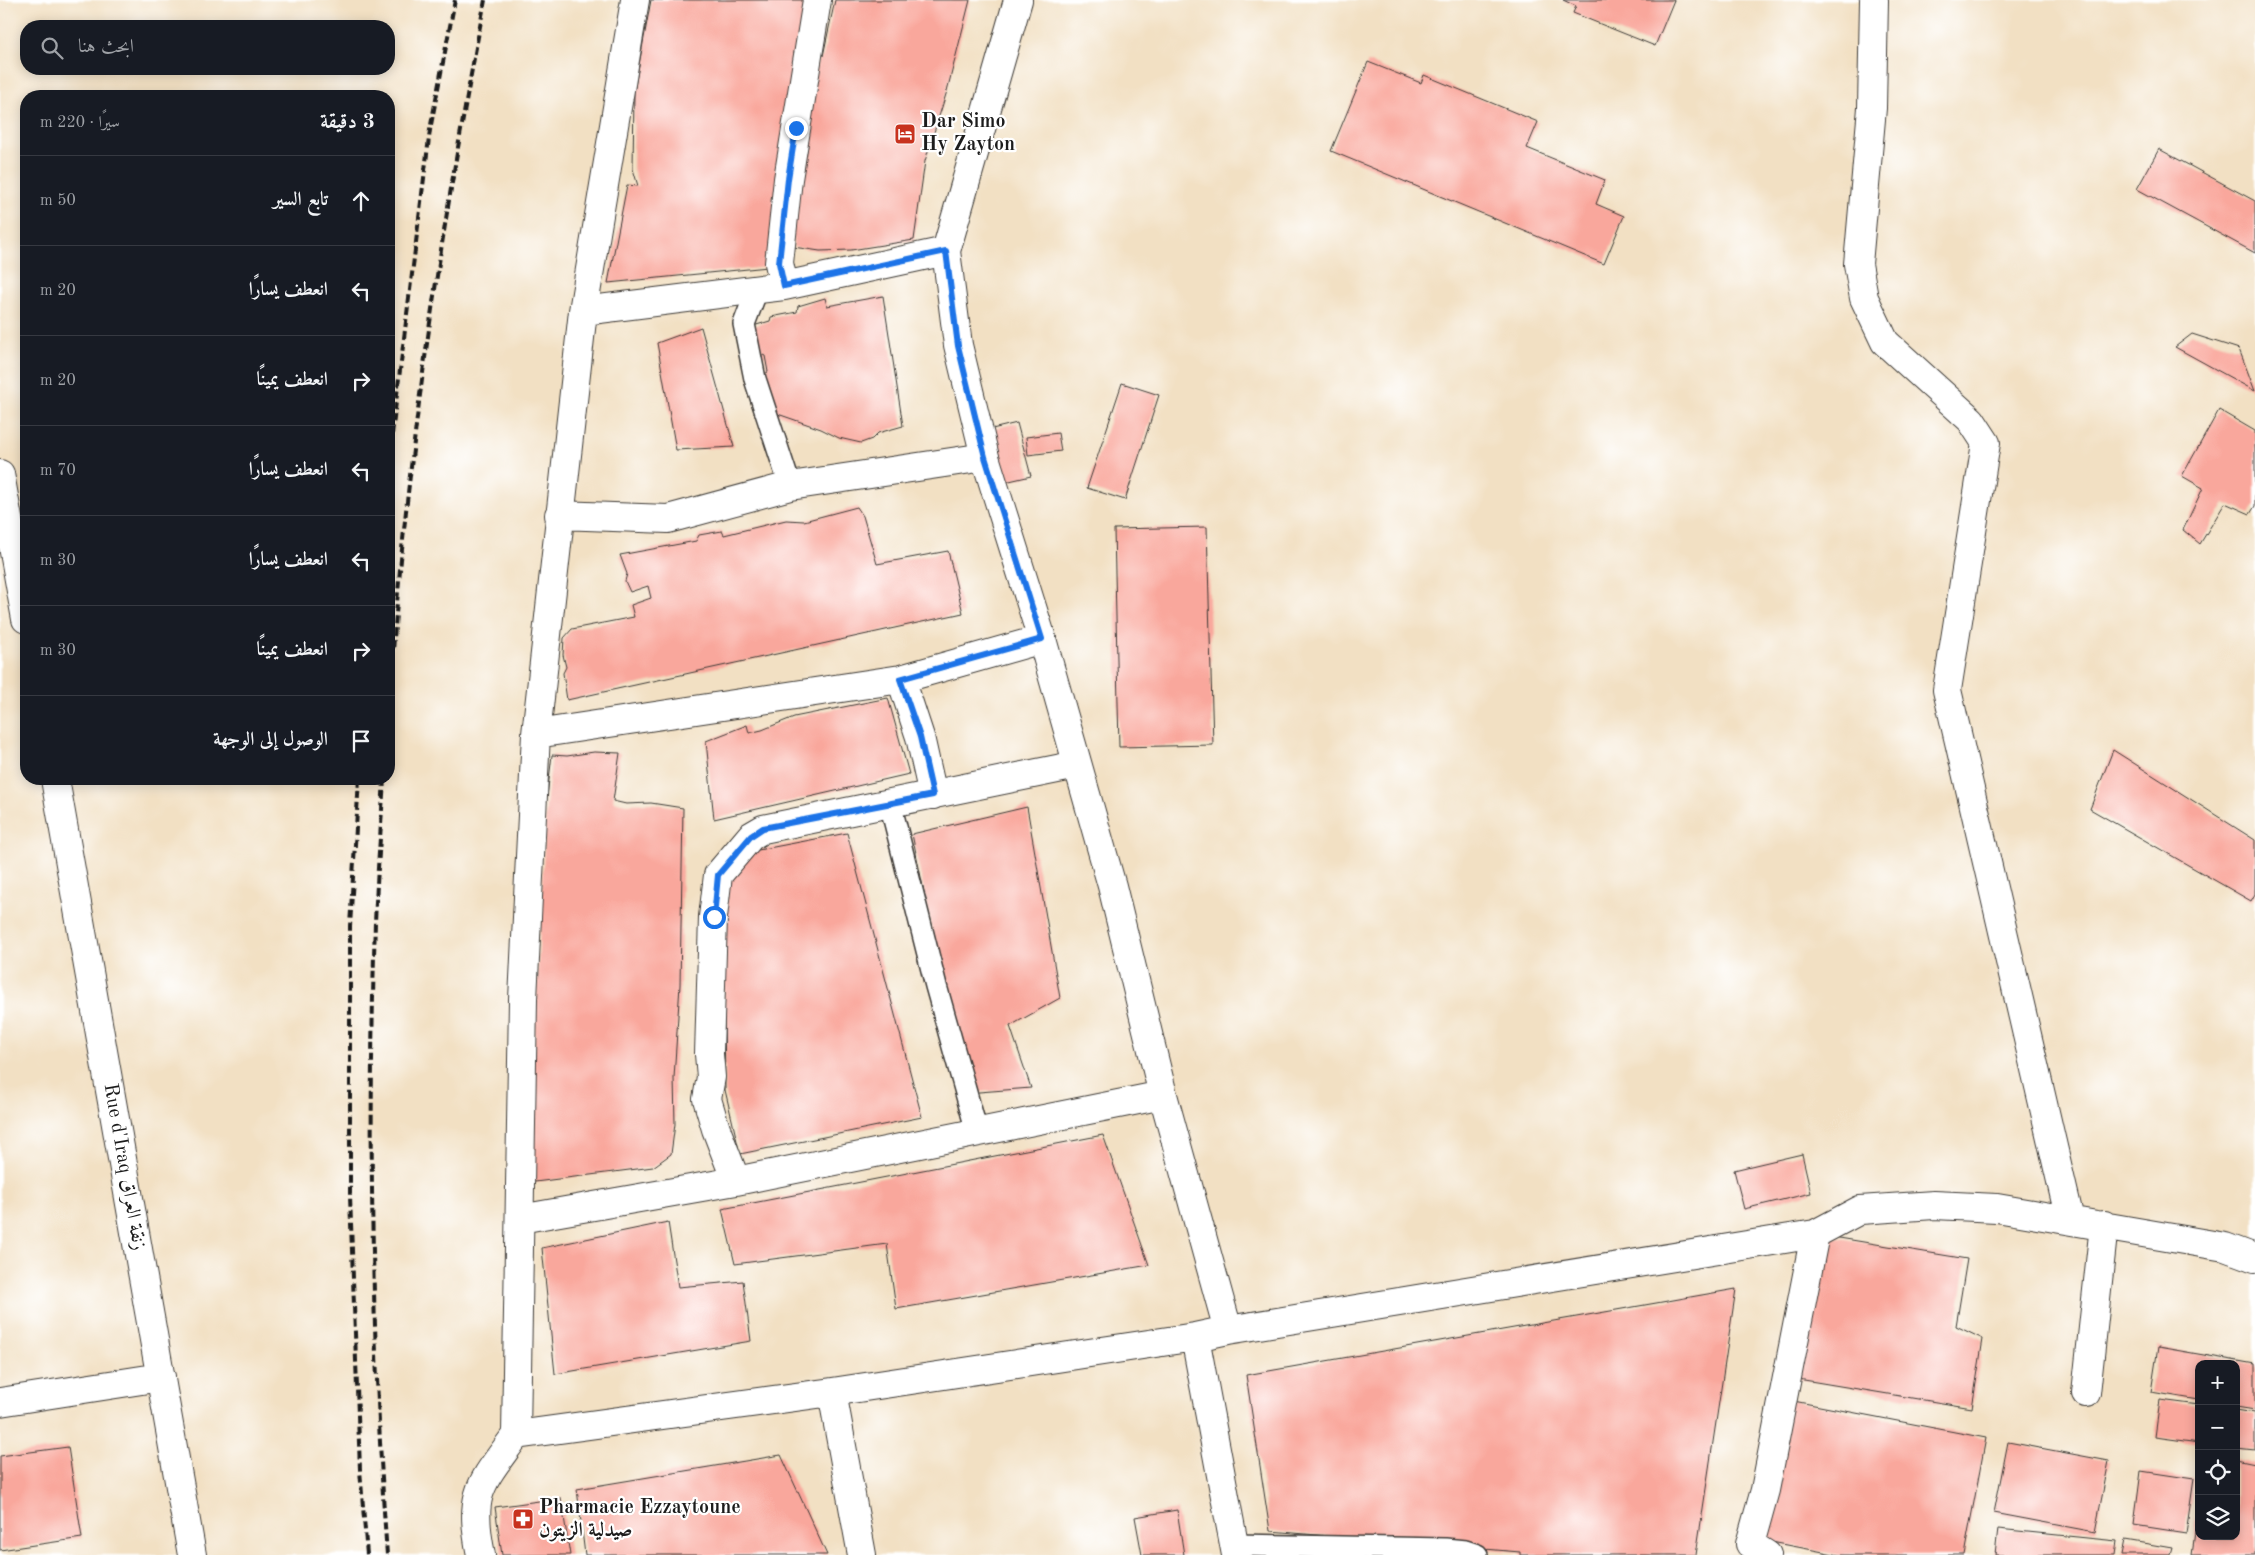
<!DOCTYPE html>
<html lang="ar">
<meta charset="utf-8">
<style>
body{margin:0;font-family:"Old Standard TT",Amiri,serif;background:#20242c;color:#f1f3f6;direction:rtl}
.controls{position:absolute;right:15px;bottom:15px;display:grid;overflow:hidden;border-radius:10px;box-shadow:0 2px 12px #0003}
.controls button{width:45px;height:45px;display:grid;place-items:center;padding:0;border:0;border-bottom:1px solid #363941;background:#171b24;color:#f1f3f6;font:25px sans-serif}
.stop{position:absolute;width:15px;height:15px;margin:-11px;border:4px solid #1a73e8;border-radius:50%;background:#fff}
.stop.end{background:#1a73e8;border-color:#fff;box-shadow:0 1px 5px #0008}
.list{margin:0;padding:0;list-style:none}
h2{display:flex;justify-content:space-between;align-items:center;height:65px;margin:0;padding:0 20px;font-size:21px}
h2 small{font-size:16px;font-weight:400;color:#9ea1a6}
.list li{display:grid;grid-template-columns:32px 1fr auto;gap:15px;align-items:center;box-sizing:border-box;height:90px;padding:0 20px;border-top:1px solid #363941}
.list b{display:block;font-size:19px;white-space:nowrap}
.list em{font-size:16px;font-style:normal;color:#9ea1a6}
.icon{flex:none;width:28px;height:28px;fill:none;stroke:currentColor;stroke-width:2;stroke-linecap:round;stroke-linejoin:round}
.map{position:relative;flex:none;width:2255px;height:1555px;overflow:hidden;direction:ltr}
.search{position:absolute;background:#171b24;box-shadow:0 2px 12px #0003;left:20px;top:20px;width:375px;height:55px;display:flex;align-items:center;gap:12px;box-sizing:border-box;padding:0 18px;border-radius:20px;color:#9ea1a6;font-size:19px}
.panel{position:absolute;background:#171b24;box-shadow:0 2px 12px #0003;left:20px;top:90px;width:375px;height:695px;border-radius:20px;direction:rtl}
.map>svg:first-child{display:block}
</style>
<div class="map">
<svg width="2255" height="1555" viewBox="0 0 2255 1555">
<rect width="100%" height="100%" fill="#fff"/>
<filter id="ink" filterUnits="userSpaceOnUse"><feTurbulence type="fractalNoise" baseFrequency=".02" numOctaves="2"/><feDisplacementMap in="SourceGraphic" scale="10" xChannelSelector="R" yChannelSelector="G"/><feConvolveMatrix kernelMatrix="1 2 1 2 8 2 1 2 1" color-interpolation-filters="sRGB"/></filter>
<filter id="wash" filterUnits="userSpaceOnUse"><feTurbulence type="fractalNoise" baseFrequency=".0096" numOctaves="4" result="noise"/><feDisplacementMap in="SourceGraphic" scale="20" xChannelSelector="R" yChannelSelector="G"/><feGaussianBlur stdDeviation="1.12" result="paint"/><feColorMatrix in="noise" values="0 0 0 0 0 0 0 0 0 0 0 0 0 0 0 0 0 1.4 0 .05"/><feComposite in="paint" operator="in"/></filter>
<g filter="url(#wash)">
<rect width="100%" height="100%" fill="#f2e0c3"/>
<g id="blocks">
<path fill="#f9a79c" d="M651,0H814L768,267L608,283L627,185L638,186L633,169L634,92Z
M835,0H970L947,91L925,161L914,240L851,250L820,251L793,247L792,216L808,146L803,140L817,61L823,56Z
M1563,0H1674L1655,46L1573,13L1576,6Z
M1368,62L1421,83L1424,75L1538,122L1527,148L1605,180L1596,204L1624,216L1604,264L1331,151Z
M2159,149L2255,201V253L2137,189Z
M883,296L903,426L878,433L872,439L861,443L839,438L821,429L772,412L763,375L768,372L765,356L759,353L753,326L770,321L771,317L797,312L798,306L825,298L827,306Z
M701,327L734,447L676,450L657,343Z
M2192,334L2239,349L2255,391L2175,347Z
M1122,383L1159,395L1125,500L1087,488Z
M2219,410L2255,431V506L2250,514L2225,503L2200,544L2183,530L2203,488L2182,476Z
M1017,423L1031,476L1005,482L992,429Z
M1058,433L1061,451L1028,455L1026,437Z
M857,507L863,516L877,564L948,551L963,613L567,700L563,673L566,667L563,655L564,638L572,629L634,617L631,605L651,598L648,586L630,592L625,581L627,574L620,555L696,541L699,535L722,531L724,535L786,520L804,521Z
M1207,527L1213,745L1119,747L1114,529Z
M888,698L909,774L714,819L706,741L747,725L749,733L762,730L794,717Z
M2113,750L2255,840V894L2251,901L2090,809Z
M594,752L620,753L613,801L626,804L651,803L683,808L680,985L674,1078L675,1124L671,1154L653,1167L527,1183L546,805L552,755L567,756Z
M1027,807L1060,998L1010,1026L1031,1088L966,1093L912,834Z
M847,833L922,1117L740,1154L725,1090L723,931L732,855Z
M1103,1135L1149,1265L896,1309L887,1244L735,1264L722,1209Z
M1802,1154L1811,1193L1744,1209L1734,1170Z
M668,1222L678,1287L743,1281L751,1341L555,1374L542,1248Z
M1815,1234L1967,1259L1956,1326L1983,1339L1972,1408L1792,1378Z
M1736,1289L1696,1555H1520V1552L1270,1531L1246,1375Z
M2158,1347L2255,1364V1410L2236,1407V1364H2199V1400L2151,1392Z
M1783,1399L1986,1438L1964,1555H1839L1756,1539Z
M2160,1400L2199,1405V1443L2155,1437Z
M2236,1410L2255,1413V1450L2236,1448Z
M2008,1442L2109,1461L2095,1532L1994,1513Z
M68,1447L82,1538L0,1550V1456Z
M781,1455L827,1555H585L577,1489Z
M2236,1459L2255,1463V1555H2192L2198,1511L2199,1536H2236Z
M2141,1471L2194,1479L2186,1533L2134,1525Z
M561,1498L570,1555H502L495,1507Z
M1177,1510L1184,1555H1142L1135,1517Z
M1998,1529L2117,1541L2115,1555H1995Z
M2125,1540L2172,1548L2170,1555H2122Z"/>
</g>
</g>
<g filter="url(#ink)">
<use href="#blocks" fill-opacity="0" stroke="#3c3935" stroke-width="1"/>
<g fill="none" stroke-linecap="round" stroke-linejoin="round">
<g stroke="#3c3935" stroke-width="24">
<path id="service" d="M757,290L744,324L755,379L790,486
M890,803L936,986L977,1132
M1234,1545L1445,1549L1465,1551L1477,1555"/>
</g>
<g stroke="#3c3935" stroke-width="30">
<path id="minor" d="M1018,0L946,251L958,345L985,457L1042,639L1112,886L1163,1095L1228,1330
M1874,0L1872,108L1858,264L1864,298L1885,342L1971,420L1986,443L1947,690L2070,1220
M784,286L779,263L788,179L817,0
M583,311L784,286L946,251
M559,515L668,519L790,486L985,457
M901,679L920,737L933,795
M536,734L901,679L1042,639
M736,1181L716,1129L707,1099L711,1077L709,1054L713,917L718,875L751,836L763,829L1077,765
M520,1219L736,1181L1163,1095
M1195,1337L1236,1555
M832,1392L862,1555
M2086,1393L2104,1225
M0,1402L161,1377
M516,1435L832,1392L1195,1337L1228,1330L1815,1234L1860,1210L1934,1205L1997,1208L2225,1247L2255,1258
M481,1555C468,1492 481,1484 516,1435L523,999L536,734L583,311L635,0
M1767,1555L1750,1544L1765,1490L1815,1234"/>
</g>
<g stroke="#3c3935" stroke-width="30">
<path id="tertiary" d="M0,474L26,619
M55,779L192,1555"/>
</g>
<use href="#service" stroke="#fff" stroke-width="21"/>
<use href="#minor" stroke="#fff" stroke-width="28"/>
<use href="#tertiary" stroke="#fff" stroke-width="28"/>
<path stroke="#1c1c1c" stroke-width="4" stroke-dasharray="8 4" stroke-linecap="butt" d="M389,458L430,130L455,0
M389,708C404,470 440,234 485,0
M359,779L350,926V1196L360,1470L367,1555
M384,779C381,827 377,875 375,923C368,1133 372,1345 387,1555"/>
</g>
</g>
<g fill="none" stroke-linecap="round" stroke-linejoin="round" filter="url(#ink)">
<path stroke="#1a73e8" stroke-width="6" d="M714,917L718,875L751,836L763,828L933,795L920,737L900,679L1042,639L985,457L958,346L946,251L784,286L779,263L788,179L796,128"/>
</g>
<defs>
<g id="hotel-square" transform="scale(1.125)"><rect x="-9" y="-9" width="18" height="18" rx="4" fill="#c8321e" stroke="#fff"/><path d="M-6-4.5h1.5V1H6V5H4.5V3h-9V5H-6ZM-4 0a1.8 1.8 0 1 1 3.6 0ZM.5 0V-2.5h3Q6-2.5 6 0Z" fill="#fff"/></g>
<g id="pharmacy-square" transform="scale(1.125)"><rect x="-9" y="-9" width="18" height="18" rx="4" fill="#c8321e" stroke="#fff"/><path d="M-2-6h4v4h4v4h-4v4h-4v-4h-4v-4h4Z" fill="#fff"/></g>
</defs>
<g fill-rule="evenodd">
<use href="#hotel-square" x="905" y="134"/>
<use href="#pharmacy-square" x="523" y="1519"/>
</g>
<g text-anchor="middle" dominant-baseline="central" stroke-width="4.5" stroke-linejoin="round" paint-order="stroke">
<g font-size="20" font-weight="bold" fill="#1c1c1c" stroke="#fff" text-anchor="start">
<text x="921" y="122">Dar Simo<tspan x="921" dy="23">Hy Zayton</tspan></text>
<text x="539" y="1508">Pharmacie Ezzaytoune<tspan x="539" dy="23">صيدلية الزيتون</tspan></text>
</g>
<g font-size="20" fill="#1c1c1c" stroke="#fff">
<text transform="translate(124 1167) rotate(80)">Rue d'Iraq زنقة العراق</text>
</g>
</g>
</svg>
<div class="controls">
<button>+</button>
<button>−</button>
<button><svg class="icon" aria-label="locate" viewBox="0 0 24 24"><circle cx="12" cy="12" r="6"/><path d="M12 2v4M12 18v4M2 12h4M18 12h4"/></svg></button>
<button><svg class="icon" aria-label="layers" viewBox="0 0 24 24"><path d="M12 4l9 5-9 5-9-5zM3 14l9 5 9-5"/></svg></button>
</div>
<div class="stop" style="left:714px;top:917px"></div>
<div class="stop end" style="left:796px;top:128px"></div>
<div class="search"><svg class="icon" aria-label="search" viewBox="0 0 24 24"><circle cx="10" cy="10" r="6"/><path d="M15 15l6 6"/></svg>ابحث هنا</div>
<section class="panel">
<h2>3 دقيقة<small>سيرًا · 220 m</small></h2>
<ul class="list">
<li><svg class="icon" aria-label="ahead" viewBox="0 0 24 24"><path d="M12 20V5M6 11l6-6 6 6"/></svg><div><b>تابع السير</b></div><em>50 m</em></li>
<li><svg class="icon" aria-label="left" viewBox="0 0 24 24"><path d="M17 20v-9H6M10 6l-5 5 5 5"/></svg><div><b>انعطف يسارًا</b></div><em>20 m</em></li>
<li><svg class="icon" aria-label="right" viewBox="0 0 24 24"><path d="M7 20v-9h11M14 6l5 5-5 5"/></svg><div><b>انعطف يمينًا</b></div><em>20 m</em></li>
<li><svg class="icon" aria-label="left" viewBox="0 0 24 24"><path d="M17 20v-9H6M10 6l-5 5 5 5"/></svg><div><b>انعطف يسارًا</b></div><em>70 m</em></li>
<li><svg class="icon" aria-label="left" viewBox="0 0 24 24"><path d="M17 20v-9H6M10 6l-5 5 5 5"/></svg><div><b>انعطف يسارًا</b></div><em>30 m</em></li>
<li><svg class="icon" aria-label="right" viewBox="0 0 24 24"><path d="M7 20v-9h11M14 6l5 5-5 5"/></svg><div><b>انعطف يمينًا</b></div><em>30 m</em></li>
<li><svg class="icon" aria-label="arrive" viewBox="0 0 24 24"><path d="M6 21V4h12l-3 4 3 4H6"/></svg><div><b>الوصول إلى الوجهة</b></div></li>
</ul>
</section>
</div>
